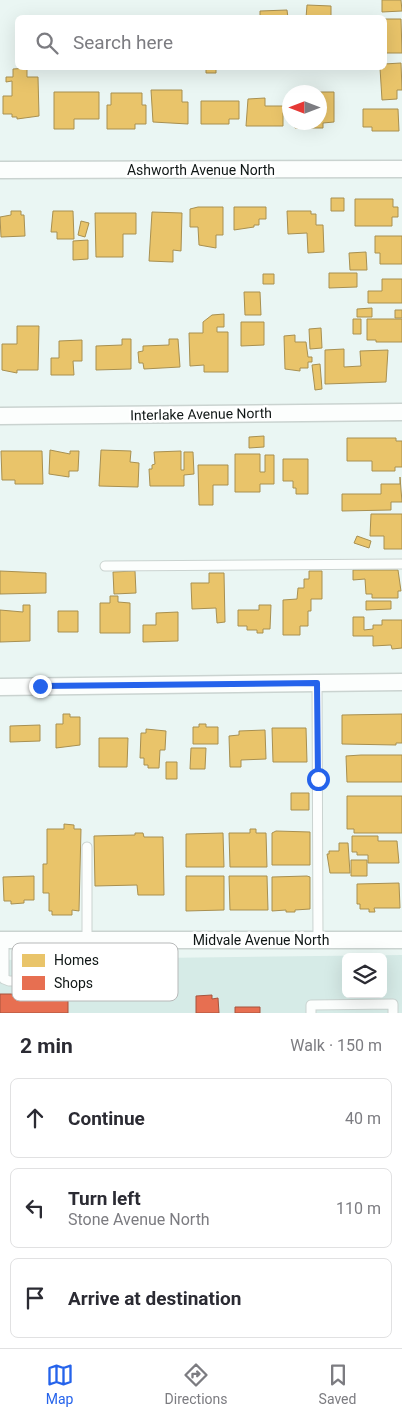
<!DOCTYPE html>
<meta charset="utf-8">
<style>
body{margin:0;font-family:Roboto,sans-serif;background:#f7f7f7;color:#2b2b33}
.controls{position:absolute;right:15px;bottom:15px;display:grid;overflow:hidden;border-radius:8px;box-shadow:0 5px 20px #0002}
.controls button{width:45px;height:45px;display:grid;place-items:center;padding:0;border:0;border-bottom:1px solid #e1e1e2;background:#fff;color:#2b2b33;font:25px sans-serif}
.compass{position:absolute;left:282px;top:85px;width:45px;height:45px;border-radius:50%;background:#fff;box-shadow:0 5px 20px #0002;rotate:270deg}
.stop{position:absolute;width:15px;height:15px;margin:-11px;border:4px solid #2563eb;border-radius:50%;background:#fff}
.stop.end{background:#2563eb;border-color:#fff;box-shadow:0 1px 5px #0008}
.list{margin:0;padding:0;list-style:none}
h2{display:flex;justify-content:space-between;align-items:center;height:65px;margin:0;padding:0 20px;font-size:21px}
h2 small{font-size:16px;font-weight:400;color:#7c7c81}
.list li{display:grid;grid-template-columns:32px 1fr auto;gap:15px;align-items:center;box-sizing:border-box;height:80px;margin:0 10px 10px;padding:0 10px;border:1px solid #e1e1e2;border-radius:8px}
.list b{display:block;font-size:19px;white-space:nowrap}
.list p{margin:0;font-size:16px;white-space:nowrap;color:#7c7c81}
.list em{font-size:16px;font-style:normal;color:#7c7c81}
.icon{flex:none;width:28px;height:28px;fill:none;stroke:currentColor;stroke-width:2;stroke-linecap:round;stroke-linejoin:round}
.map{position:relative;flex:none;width:402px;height:1013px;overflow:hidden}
.search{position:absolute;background:#fff;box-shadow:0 5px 20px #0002;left:15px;right:15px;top:15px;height:55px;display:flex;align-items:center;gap:12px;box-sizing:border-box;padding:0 18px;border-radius:8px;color:#7c7c81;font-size:19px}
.sheet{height:335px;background:#fff}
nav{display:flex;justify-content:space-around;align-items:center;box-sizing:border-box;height:70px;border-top:1px solid #e1e1e2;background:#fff;font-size:14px;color:#7c7c81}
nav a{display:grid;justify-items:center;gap:2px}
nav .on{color:#2563eb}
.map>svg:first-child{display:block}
</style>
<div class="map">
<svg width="402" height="1013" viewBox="0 0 402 1013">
<rect width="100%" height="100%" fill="#eaf6f3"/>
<path fill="#d6ebe7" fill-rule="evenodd" d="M402,955V1013H0V960ZM346,957H383V994H346Z"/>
<path fill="#e9c46a" stroke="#a89051" d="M382,0H401L402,11L382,12Z
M307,5L331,6V18H306Z
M287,10L288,18H260V11Z
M384,19H401L402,53H384Z
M401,63L402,90H397V99L382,100L380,68H384V64Z
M27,68V77H38L39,116L17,119V117H12V114H3V96H12V81L6,82V77H13V69Z
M206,68H216V73H206Z
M151,90H182V102H188V124L153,122Z
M54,92H99V119H74V129H54Z
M316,92H334V122L323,123V128H295V122H320V92Z
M111,93H142V105H146V124H135V129H107V105H111Z
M265,98V106H283V126H246L248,99Z
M201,101H239V119H229V124H201Z
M363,109H398L399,131H372V127H363Z
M331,198H344V211H331Z
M355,199H393V207H398V217H392V226H355Z
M198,207H223V235H216V248L199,245L198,227H190V209Z
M234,207H266V219H259V225H254V227L234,230Z
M11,211H21V215H24L25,236L1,237L0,217L11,215Z
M53,211H73L74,239H57V232H51Z
M287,211H311V214H316V225H323L324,252L308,253L307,233L288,234Z
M152,212L182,213L181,251L173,250V262L149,261Z
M95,213H136V234H123V257H96Z
M81,221L89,223L85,237L78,235Z
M375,236H402V264H380V253H375Z
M88,240V259L73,260V241Z
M366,252L367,270H350L349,253Z
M329,273H357V287L329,288Z
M263,274H274V284H263Z
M382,279H402V303H368V291H382Z
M244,292H260L261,315H245Z
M372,308V317H357V309Z
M395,310H402V318H395Z
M224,314V327H217V332H228V372H204V365L190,366L189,333H203V322L212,315Z
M353,319H361V334H353Z
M367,319H402V342H376V340H367Z
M241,322H264V345L241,346Z
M17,326H39L38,370H17V373L2,370V344H17Z
M321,328L322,348L310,349L309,329Z
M295,335V342H306L308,357H312V362H308V368H300V371L285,369L284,336Z
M122,339H131V369L96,370V346L122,345Z
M169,339H178L180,367L144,369L143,363H139L138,352L143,351V346L169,345Z
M82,340V361H73L74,375H51V358H59V341Z
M344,349V367L361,366L360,351L388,350L386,382L325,384V350Z
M320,364L322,389L315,390L312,365Z
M264,436V447L249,448V437Z
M347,438H396V441H402V467H395V471H372V461H347Z
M50,450L70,454V451H79L78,471H69V477L49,474Z
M101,450L131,451L130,462L139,463L138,487L99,486Z
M1,451H42L43,484H15V480H2Z
M181,451V470H184V452H193L194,474L184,475V486H150L149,469H152V465L155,464L154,452Z
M235,454H260V472H265V455H274V484H260V492H235Z
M283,459H308V494H296V488H293V481H283Z
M198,465H228V485H213V505H199Z
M400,477L402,502H391V510L342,511V494H381V484H400Z
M371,514H402V549H384V536H370Z
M357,536L371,541L369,548L354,543Z
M353,570H398L401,591H398V598H372V594H366L365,579L353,580Z
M0,571L46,573V593L0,594Z
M135,571L136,593L114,594L113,572Z
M309,571H322V599H311V611H308V626H300V635H283V600L297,599L298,588H304V579H309Z
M209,573H224L225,622L217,623L216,608L192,609L191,583H209Z
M110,596H118V602L130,603V633H100V603H110Z
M366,601H391V609L366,610Z
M23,605H30V641L0,642V610L23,612Z
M259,605H271L270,629H263V633H257V630H247V626H238V610H259Z
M58,611H78V632H58Z
M178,612V641L143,642V625H156V613Z
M353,617H364V630L373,629V625H382V620H402V648L392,649L391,645L373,646V636H353Z
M63,714H70V717H80V745L56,748V724H63Z
M402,714V743H396V745L342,744V715Z
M199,724H206V727H218V744H193V727H199Z
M40,725V741L10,742V726Z
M272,728H306L307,762H273Z
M146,729L166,731L165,750H160L159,768H148V765H144V758H140L141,733H146Z
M265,730L266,759L241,760V767H230L229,736L239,735V731Z
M99,738H128L127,767H99Z
M191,748H206L205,769H190Z
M361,755H402V782H347L346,756Z
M166,762H177V779H166Z
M291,793H309V810H291Z
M347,796H402V833H354V829H347Z
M64,824L74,825V829H81L79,911L72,910V915H52V911H49V893H43V864H47V829H64Z
M250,829H256V833H266L267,867H230L229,833H250Z
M276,831L310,832V865H272V833Z
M135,833H143L144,837H163L164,895H138L137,885L95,886L94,836L135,835Z
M223,833L224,867H186V834Z
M352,836H378V841H397L399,863H368V855H357V852H352Z
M339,843H348L350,873H330L327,854H329V851H339Z
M351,860H367V876H351Z
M34,876V900H24V903L11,904V901H4L3,877Z
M186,876H224V910L186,911Z
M229,876H267L268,910H230Z
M307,876L310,877V909L295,910V912H286V910L272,911V877Z
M399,883L400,908H374L375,912H369V909H360V904H357V884Z"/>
<path fill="#e76f51" stroke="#a6553f" d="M28,973H57V984H68V1013H0V994H28Z
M212,995V999L218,998L219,1013H196V996Z
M235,1007H260V1013H235Z"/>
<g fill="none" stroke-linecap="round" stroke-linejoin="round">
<g stroke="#cad3d0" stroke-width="11">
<path id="service" d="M105,566L402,564
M317,683L318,940
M4,940V979L9,981H28
M87,940V847
M57,981H69
M311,1013V1005L393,1004V1013"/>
</g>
<g stroke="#cad3d0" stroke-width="19">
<path id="minor" d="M0,170L402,169
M0,416L402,412
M0,687L402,682
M0,940H402"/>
</g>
<use href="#service" stroke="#fcfefd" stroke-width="9"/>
<use href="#minor" stroke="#fcfefd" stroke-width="16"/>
</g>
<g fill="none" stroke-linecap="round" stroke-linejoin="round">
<path stroke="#2563eb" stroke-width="6" d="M40,686L317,683L318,779"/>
</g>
<g text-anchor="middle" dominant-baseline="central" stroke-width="5" stroke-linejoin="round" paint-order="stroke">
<g font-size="14" fill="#101716" stroke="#fff">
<text x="201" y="170">Ashworth Avenue North</text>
<text transform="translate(201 414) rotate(-1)">Interlake Avenue North</text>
<text x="261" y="940">Midvale Avenue North</text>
</g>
</g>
<rect x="12" y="943" width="166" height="58" rx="8" fill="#fff" stroke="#b7b9b9" stroke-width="1"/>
<rect x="22" y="954" width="23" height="13" fill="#e9c46a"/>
<rect x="22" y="976" width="23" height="14" fill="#e76f51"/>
<g font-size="14" fill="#101716">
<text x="54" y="965">Homes</text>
<text x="54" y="988">Shops</text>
</g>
</svg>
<div class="controls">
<button><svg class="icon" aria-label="layers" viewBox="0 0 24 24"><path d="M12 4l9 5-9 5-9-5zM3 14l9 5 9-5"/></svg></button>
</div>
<svg class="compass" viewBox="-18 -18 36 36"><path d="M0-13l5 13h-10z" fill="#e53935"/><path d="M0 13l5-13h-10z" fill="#7c7c81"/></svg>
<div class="stop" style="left:318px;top:779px"></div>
<div class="stop end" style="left:40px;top:686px"></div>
<div class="search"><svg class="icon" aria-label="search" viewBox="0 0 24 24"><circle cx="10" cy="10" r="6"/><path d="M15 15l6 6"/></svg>Search here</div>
</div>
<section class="sheet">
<h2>2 min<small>Walk · 150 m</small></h2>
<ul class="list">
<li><svg class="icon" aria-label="ahead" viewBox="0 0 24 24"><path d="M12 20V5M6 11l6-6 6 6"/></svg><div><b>Continue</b></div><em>40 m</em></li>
<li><svg class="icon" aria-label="left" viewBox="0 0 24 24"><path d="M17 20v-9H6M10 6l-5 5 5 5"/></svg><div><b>Turn left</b><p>Stone Avenue North</p></div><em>110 m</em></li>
<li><svg class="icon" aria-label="arrive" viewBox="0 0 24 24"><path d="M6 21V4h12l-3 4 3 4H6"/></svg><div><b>Arrive at destination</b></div></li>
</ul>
</section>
<nav>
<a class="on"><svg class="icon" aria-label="map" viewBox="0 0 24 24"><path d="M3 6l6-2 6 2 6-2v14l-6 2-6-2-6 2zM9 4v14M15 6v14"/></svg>Map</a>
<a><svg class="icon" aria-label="directions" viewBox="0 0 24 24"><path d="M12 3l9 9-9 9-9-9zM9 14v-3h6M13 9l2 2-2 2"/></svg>Directions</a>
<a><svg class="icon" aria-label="saved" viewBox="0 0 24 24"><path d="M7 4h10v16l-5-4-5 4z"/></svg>Saved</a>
</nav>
